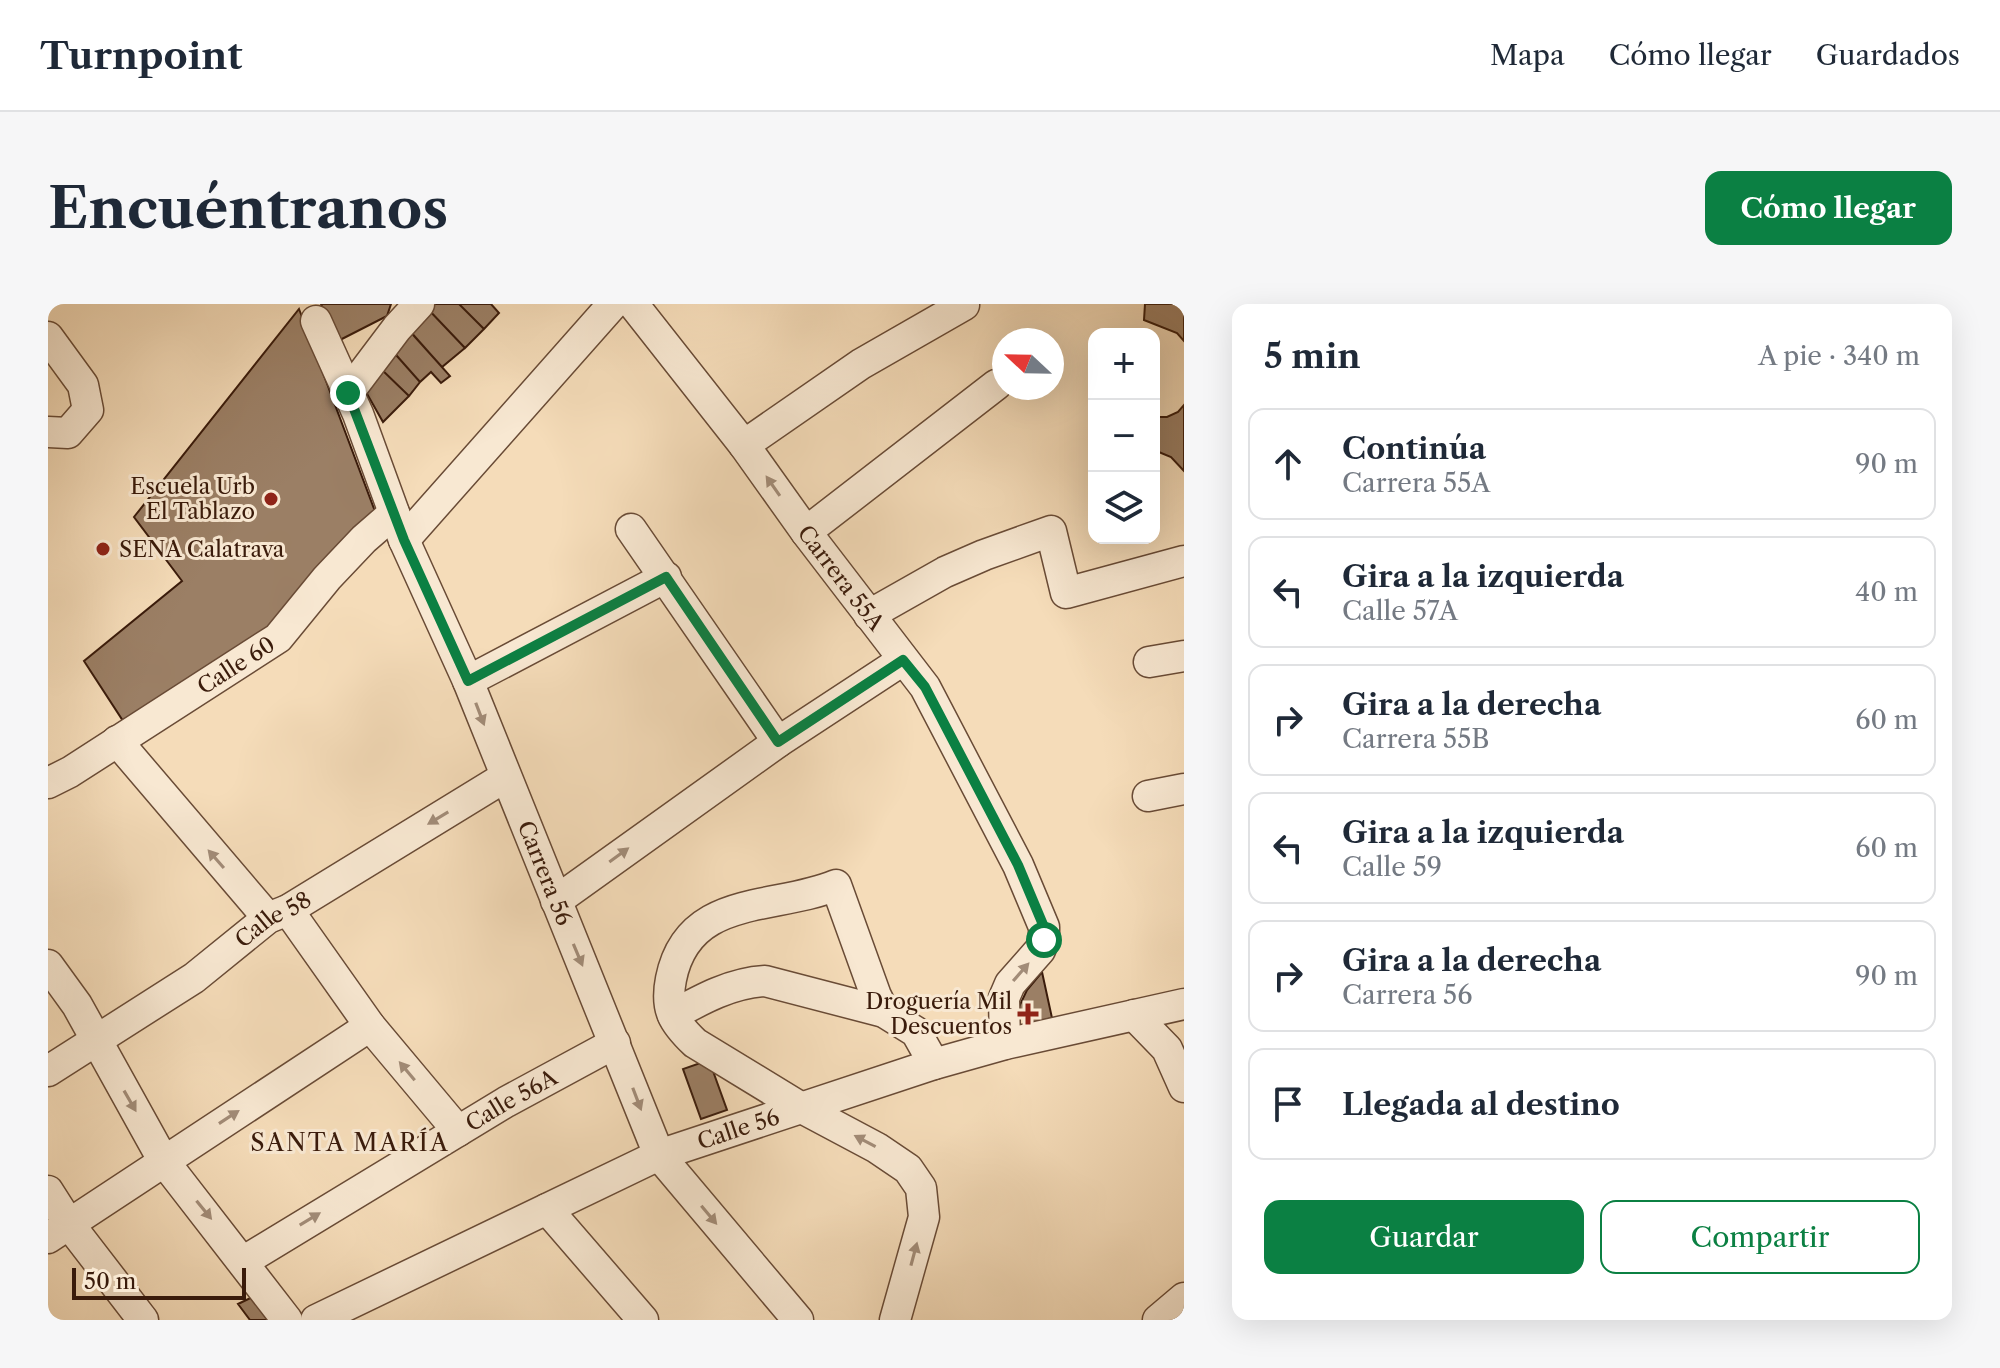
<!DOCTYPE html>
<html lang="es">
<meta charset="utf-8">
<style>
body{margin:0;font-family:"Libre Caslon Text",serif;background:#f6f6f7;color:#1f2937}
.controls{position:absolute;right:24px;top:24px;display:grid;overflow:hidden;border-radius:16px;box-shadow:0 8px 32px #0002}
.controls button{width:72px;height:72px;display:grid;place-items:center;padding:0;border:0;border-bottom:2px solid #e0e1e3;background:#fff;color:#1f2937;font:40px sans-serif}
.compass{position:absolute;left:944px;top:24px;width:72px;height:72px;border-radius:50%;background:#fff;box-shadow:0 8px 32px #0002;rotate:292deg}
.scale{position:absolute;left:24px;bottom:20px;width:174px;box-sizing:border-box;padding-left:8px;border:4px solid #3a1b0b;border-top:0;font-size:22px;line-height:28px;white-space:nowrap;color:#3a1b0b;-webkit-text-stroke:6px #f8e8d2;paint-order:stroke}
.stop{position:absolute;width:24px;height:24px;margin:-18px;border:6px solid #0b8043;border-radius:50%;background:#fff}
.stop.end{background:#0b8043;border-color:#fff;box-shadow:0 2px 8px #0008}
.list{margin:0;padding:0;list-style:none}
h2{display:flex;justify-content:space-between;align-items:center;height:104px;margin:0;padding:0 32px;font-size:34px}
h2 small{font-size:26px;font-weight:400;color:#747a83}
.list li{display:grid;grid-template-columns:52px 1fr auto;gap:24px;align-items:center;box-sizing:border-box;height:112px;margin:0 16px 16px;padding:0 16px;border:2px solid #e0e1e3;border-radius:16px}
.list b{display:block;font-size:30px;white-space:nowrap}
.list p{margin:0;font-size:26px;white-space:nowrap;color:#747a83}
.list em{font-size:26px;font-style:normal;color:#747a83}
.actions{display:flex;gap:16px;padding:24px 32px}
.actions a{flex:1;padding:18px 0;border:2px solid #0b8043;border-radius:16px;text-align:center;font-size:28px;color:#0b8043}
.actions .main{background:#0b8043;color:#fff}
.icon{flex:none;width:44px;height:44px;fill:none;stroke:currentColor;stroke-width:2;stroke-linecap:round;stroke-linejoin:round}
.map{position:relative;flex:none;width:1136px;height:1016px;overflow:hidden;border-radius:16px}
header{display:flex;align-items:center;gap:48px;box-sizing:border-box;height:112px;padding:0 40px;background:#fff;border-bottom:2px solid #e0e1e3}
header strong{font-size:38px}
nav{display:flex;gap:44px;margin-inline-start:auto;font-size:28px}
.intro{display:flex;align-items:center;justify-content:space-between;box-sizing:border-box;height:192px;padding:0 48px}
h1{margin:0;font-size:56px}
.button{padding:20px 36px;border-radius:16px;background:#0b8043;color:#fff;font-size:28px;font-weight:700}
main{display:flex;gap:48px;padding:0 48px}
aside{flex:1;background:#fff;border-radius:16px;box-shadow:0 8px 32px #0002}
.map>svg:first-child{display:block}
</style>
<header>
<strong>Turnpoint</strong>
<nav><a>Mapa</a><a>Cómo llegar</a><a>Guardados</a></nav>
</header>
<div class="intro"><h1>Encuéntranos</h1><a class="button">Cómo llegar</a></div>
<main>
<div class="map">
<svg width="1136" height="1016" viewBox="0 0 1136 1016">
<rect width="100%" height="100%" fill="#f5dcb9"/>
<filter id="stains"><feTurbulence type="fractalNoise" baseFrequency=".0025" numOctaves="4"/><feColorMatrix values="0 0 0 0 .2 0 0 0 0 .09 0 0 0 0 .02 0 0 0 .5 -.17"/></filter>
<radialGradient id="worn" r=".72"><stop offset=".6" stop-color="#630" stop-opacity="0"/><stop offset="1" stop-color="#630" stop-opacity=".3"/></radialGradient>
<path fill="#9b7f65" stroke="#3a1b0b" stroke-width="2" d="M273,0H343L339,12L288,38Z
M381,0H411L436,25L417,44L378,3Z
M411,0H443L451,9L436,25Z
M1097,0H1136V37L1129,29L1096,16Z
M378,3L417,44L394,63L358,23Z
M251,5L328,210L223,330L79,423L36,357L134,277L86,213Z
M361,26L402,72L393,79L383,68L372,78L341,43Z
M341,43L372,78L361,92L331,63Z
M331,63L361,92L335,118L314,81Z
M1136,101V167L1123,153L1106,146V113H1119L1130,108Z
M994,668L1004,714L985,719L968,709L979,686Z
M661,756L679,806L653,815L635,765Z
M209,991L228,1016H202L190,1000Z"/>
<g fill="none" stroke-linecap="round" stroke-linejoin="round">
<g stroke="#694b36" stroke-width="33">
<g id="minor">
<path id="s1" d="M585,0L696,141L758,228L877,383L970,561L996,623V636L992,646L962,680L956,694L957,740"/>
<path id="s2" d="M268,17L310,110L356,236L420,377L611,851L750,1016"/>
<path d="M0,33L35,81L40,106L20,129L0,128"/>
<path d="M300,89L349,24L371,0"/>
<path d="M696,141L813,60L916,1"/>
<path d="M583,225L730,438"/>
<path d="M758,228L948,81"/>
<path d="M356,236L565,0"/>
<path d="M821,311L897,268L936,251L1003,227L1018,289L1136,257"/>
<path d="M1101,358L1136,352"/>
<path d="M420,377L618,273"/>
<path d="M69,437L220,614"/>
<path id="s3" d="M0,479L22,468L230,334L279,274L316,235L346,209"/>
<path d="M1100,492L1136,485"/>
<path d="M508,597L730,438L855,356"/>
<path d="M240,606L322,722L410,827"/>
<path d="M0,661L29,701L115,856L239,1016"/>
<path d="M836,708L828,692L788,581C727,607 640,589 623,675C617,705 625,718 647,739L752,803L829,844L860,865L873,884L876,913L847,1016"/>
<path d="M625,711C654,695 683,679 717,677L836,708L868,728L886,760"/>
<path d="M1086,711L1119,745L1136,783"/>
<path id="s4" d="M0,767L146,674L220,614L240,606L457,473"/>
<path d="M0,887L21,920L95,1016"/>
<path d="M499,905L595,1016"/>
<path d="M0,934L322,722"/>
<path id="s5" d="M196,957L458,798L567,739"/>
<path id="s6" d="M268,1016L611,851L886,760L957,740L1136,700"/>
<path d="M1110,1016L1136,994"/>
</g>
</g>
<use href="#minor" stroke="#f8e8d2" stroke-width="30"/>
</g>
<defs><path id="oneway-solid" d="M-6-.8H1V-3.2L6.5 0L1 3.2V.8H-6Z" transform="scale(2)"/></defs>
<g fill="#a28c78">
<use href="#oneway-solid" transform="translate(725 182) rotate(-125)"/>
<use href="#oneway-solid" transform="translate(432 410) rotate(69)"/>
<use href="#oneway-solid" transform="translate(390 514) rotate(149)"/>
<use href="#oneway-solid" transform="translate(571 551) rotate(-36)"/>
<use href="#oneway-solid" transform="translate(168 555) rotate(-131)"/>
<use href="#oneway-solid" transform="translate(530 651) rotate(67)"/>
<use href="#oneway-solid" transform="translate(973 668) rotate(-49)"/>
<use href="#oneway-solid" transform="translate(359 767) rotate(-130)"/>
<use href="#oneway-solid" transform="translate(589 795) rotate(69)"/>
<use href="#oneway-solid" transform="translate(82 797) rotate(60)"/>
<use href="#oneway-solid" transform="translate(181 813) rotate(-33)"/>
<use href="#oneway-solid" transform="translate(817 837) rotate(-152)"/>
<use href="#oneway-solid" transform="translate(156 906) rotate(51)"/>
<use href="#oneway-solid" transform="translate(661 911) rotate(50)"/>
<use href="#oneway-solid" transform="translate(262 915) rotate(-31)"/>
<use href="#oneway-solid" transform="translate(866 950) rotate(-75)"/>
</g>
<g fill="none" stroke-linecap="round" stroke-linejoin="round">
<path stroke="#0b8043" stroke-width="10" d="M300,89L356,236L420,377L618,273L730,438L855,356L877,383L970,561L996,623V636"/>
</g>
<g fill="#8f2418" stroke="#f8e8d2" stroke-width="3">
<circle cx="223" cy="195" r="8"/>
<circle cx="55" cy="245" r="8"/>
<path d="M976 698h8v8h8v8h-8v8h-8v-8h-8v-8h8z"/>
</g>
<g text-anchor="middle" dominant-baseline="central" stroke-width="6" stroke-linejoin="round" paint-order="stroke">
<g font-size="22" fill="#3a1b0b" stroke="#f8e8d2" text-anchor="end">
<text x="207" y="182">Escuela Urb<tspan x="207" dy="25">El Tablazo</tspan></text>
<text x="71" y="245" text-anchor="start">SENA Calatrava</text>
<text x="964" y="697">Droguería Mil<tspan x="964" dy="25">Descuentos</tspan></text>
</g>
<g font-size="22" fill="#3a1b0b" stroke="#f8e8d2">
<text stroke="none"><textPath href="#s1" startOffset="344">Carrera 55A</textPath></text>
<text stroke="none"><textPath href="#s3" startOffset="222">Calle 60</textPath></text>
<text stroke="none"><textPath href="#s2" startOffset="598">Carrera 56</textPath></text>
<text stroke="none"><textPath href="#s4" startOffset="272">Calle 58</textPath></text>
<text stroke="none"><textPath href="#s5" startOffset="312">Calle 56A</textPath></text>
<text stroke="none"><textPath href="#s6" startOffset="464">Calle 56</textPath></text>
</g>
<g font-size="24" letter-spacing="2" fill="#3a1b0b" stroke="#f8e8d2">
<text x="302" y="838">SANTA MARÍA</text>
</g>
</g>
<rect width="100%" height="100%" filter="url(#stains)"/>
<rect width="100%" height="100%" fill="url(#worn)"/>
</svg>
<div class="controls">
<button>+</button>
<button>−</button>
<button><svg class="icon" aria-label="layers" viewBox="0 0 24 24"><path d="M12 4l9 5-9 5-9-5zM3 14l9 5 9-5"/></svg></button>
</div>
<svg class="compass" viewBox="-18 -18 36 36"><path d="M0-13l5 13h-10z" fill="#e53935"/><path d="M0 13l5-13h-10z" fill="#747a83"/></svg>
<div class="scale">50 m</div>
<div class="stop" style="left:996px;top:636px"></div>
<div class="stop end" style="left:300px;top:89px"></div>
</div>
<aside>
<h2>5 min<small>A pie · 340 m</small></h2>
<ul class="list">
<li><svg class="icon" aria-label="ahead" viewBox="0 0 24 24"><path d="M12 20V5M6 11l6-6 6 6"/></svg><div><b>Continúa</b><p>Carrera 55A</p></div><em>90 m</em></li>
<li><svg class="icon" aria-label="left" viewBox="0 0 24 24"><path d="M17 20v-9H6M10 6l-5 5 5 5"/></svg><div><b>Gira a la izquierda</b><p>Calle 57A</p></div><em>40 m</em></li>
<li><svg class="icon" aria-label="right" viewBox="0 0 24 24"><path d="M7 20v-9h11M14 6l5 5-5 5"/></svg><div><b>Gira a la derecha</b><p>Carrera 55B</p></div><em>60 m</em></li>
<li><svg class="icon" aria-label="left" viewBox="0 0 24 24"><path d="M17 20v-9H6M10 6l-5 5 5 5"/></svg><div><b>Gira a la izquierda</b><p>Calle 59</p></div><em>60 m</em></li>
<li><svg class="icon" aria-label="right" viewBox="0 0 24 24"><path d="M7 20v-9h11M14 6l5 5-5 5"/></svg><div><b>Gira a la derecha</b><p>Carrera 56</p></div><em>90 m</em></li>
<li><svg class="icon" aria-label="arrive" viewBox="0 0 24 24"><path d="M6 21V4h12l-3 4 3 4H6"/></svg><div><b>Llegada al destino</b></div></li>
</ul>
<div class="actions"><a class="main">Guardar</a><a>Compartir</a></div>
</aside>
</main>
